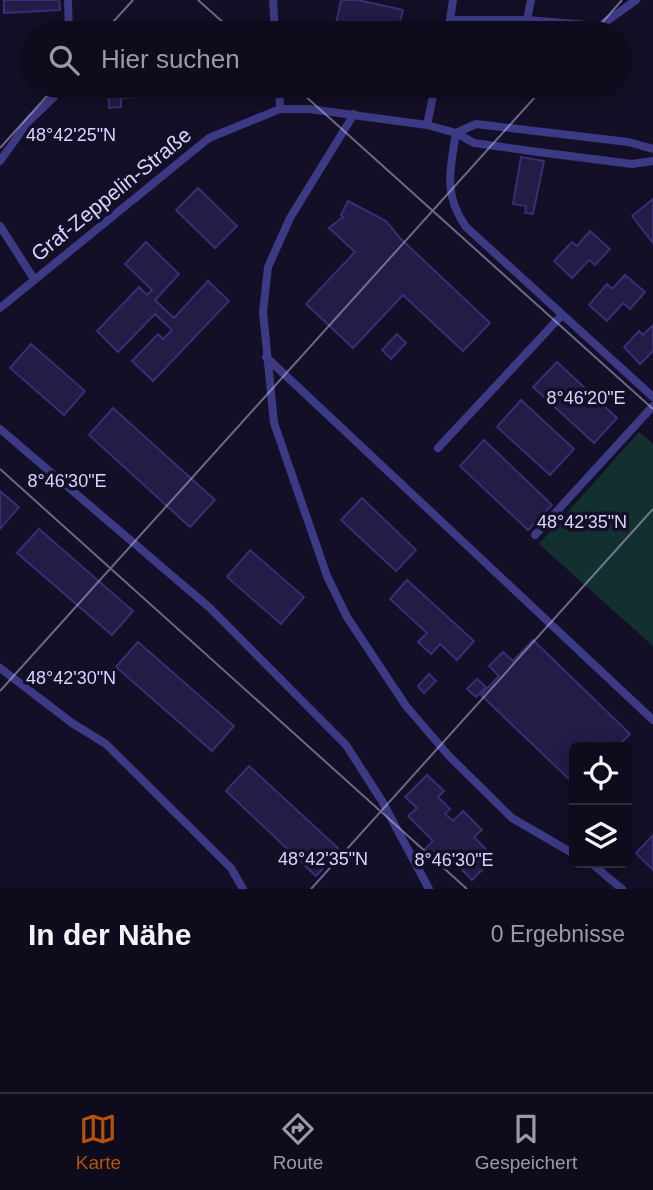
<!DOCTYPE html>
<html lang="de">
<meta charset="utf-8">
<style>
body{margin:0;font-family:Helvetica,sans-serif;background:#171425;color:#f1f3f6}
.controls{position:absolute;right:21px;bottom:21px;display:grid;overflow:hidden;border-radius:10px;box-shadow:0 4px 18px #0003}
.controls button{width:63px;height:63px;display:grid;place-items:center;padding:0;border:0;border-bottom:2px solid #2e2b3b;background:#0e0b1c;color:#f1f3f6;font:35px sans-serif}
.list{margin:0;padding:0;list-style:none}
h2{display:flex;justify-content:space-between;align-items:center;height:91px;margin:0;padding:0 28px;font-size:30px}
h2 small{font-size:23px;font-weight:400;color:#9b9ba3}
.icon{flex:none;width:38px;height:38px;fill:none;stroke:currentColor;stroke-width:2;stroke-linecap:round;stroke-linejoin:round}
.map{position:relative;flex:none;width:653px;height:889px;overflow:hidden}
.search{position:absolute;background:#0e0b1c;box-shadow:0 4px 18px #0003;left:21px;right:21px;top:21px;height:77px;display:flex;align-items:center;gap:18px;box-sizing:border-box;padding:0 24px;border-radius:38px;color:#9b9ba3;font-size:26px}
.sheet{height:203px;background:#0e0b1c}
nav{display:flex;justify-content:space-around;align-items:center;box-sizing:border-box;height:98px;border-top:2px solid #2e2b3b;background:#0e0b1c;font-size:19px;color:#9b9ba3}
nav a{display:grid;justify-items:center;gap:4px}
nav .on{color:#b45309}
.map>svg:first-child{display:block}
</style>
<div class="map">
<svg width="653" height="889" viewBox="0 0 653 889">
<rect width="100%" height="100%" fill="#130f26"/>
<path fill="#12302f" d="M639,432L653,444V646L539,544Z"/>
<path fill="#241b47" stroke="#3b2d73" stroke-width="2" d="M4,0H59L60,10L4,13Z
M341,0H358L403,10L397,33H334Z
M108,86H137V97L121,98V107L109,108Z
M521,157L544,161L533,214L525,213L526,206L513,204Z
M198,188L237,226L215,248L176,210Z
M653,199V243L632,216Z
M348,201L386,221L400,238L490,323L463,351L403,295L353,348L306,304L355,252L329,228L343,217L341,215Z
M590,231L610,249L595,265L589,260L572,278L554,261L572,242L577,246Z
M146,242L179,274L155,300L174,318L208,281L229,301L153,381L132,361L158,334L163,339L172,330L155,314L118,352L97,331L139,287L147,295L152,290L125,264Z
M625,275L645,292L630,309L623,303L607,321L589,305L607,284L612,289Z
M653,325V351L640,364L624,347L639,331L643,335Z
M397,334L406,343L391,359L382,350Z
M31,344L85,391L64,415L10,368Z
M557,362L617,418L594,443L533,387Z
M521,400L574,449L550,475L497,427Z
M113,408L215,500L190,527L89,435Z
M484,440L552,505L528,530L460,466Z
M0,491L19,507L0,529Z
M362,498L416,550L396,571L341,520Z
M39,529L133,611L112,635L17,553Z
M250,550L304,597L281,624L227,577Z
M407,580L474,641L457,660L440,644L431,654L418,642L427,633L390,599Z
M533,640L630,734L617,747H574V784L481,695L499,676L489,666L503,652L513,661Z
M138,642L234,726L212,751L116,667Z
M429,674L436,681L424,693L418,686Z
M477,679L486,687L476,697L467,689Z
M249,766L340,850L316,876L226,791Z
M427,775L444,791L438,797L450,809L445,814L453,821L463,811L482,830L474,837L494,858L472,880L451,858L448,861L441,854L435,859L425,849L433,841L408,816L417,808L405,797Z
M653,835V870L636,853Z"/>
<g fill="none" stroke-linecap="round" stroke-linejoin="round">
<path stroke="#3d3a85" stroke-width="8" d="M68,0L69,33
M273,0L275,33
M450,20L453,0
M527,20L531,0
M447,33L450,20H527L600,26L636,0
M279,86L280,109
M354,114L290,218L268,267L263,312L274,423L327,576L347,617L406,706L449,756L512,818L574,854
M427,125L435,86
M456,133C450,170 443,195 466,227L653,397
M456,133L476,124L628,142L653,149
M0,161L28,122L56,95L60,86
M0,226L34,279
M0,308L209,138L280,109H309L427,125L456,133L474,143L538,152L632,164L653,161
M266,357L653,720
M0,429L210,608L346,745L382,801L429,889
M438,448L562,315
M535,535L653,406
M0,668L72,723L106,744L231,868L243,889
M591,863L622,889"/>
</g>
<path fill="none" stroke="#d9d4ff" stroke-width="2" stroke-opacity="0.45" d="M198,0L235,33M103,33L133,0M593,33L622,0M294,86L653,409M0,148L56,86M0,469L467,889M0,691L545,86M311,889L653,509"/>
<g text-anchor="middle" dominant-baseline="central" stroke-width="7" stroke-linejoin="round" paint-order="stroke">
<g font-size="21" fill="#d9d4ff" stroke="#130f26">
<text transform="translate(111 194) rotate(-39)">Graf-Zeppelin-Straße</text>
</g>
</g>
<g font-size="18" text-anchor="middle" fill="#d9d4ff" stroke="#130f26" stroke-width="7" stroke-linejoin="round" paint-order="stroke">
<text x="71" y="141">48°42'25"N</text>
<text x="586" y="404">8°46'20"E</text>
<text x="67" y="487">8°46'30"E</text>
<text x="582" y="528">48°42'35"N</text>
<text x="71" y="684">48°42'30"N</text>
<text x="323" y="865">48°42'35"N</text>
<text x="454" y="866">8°46'30"E</text>
</g>
</svg>
<div class="controls">
<button><svg class="icon" aria-label="locate" viewBox="0 0 24 24"><circle cx="12" cy="12" r="6"/><path d="M12 2v4M12 18v4M2 12h4M18 12h4"/></svg></button>
<button><svg class="icon" aria-label="layers" viewBox="0 0 24 24"><path d="M12 4l9 5-9 5-9-5zM3 14l9 5 9-5"/></svg></button>
</div>
<div class="search"><svg class="icon" aria-label="search" viewBox="0 0 24 24"><circle cx="10" cy="10" r="6"/><path d="M15 15l6 6"/></svg>Hier suchen</div>
</div>
<section class="sheet">
<h2>In der Nähe<small>0 Ergebnisse</small></h2>
<ul class="list">
</ul>
</section>
<nav>
<a class="on"><svg class="icon" aria-label="map" viewBox="0 0 24 24"><path d="M3 6l6-2 6 2 6-2v14l-6 2-6-2-6 2zM9 4v14M15 6v14"/></svg>Karte</a>
<a><svg class="icon" aria-label="directions" viewBox="0 0 24 24"><path d="M12 3l9 9-9 9-9-9zM9 14v-3h6M13 9l2 2-2 2"/></svg>Route</a>
<a><svg class="icon" aria-label="saved" viewBox="0 0 24 24"><path d="M7 4h10v16l-5-4-5 4z"/></svg>Gespeichert</a>
</nav>
